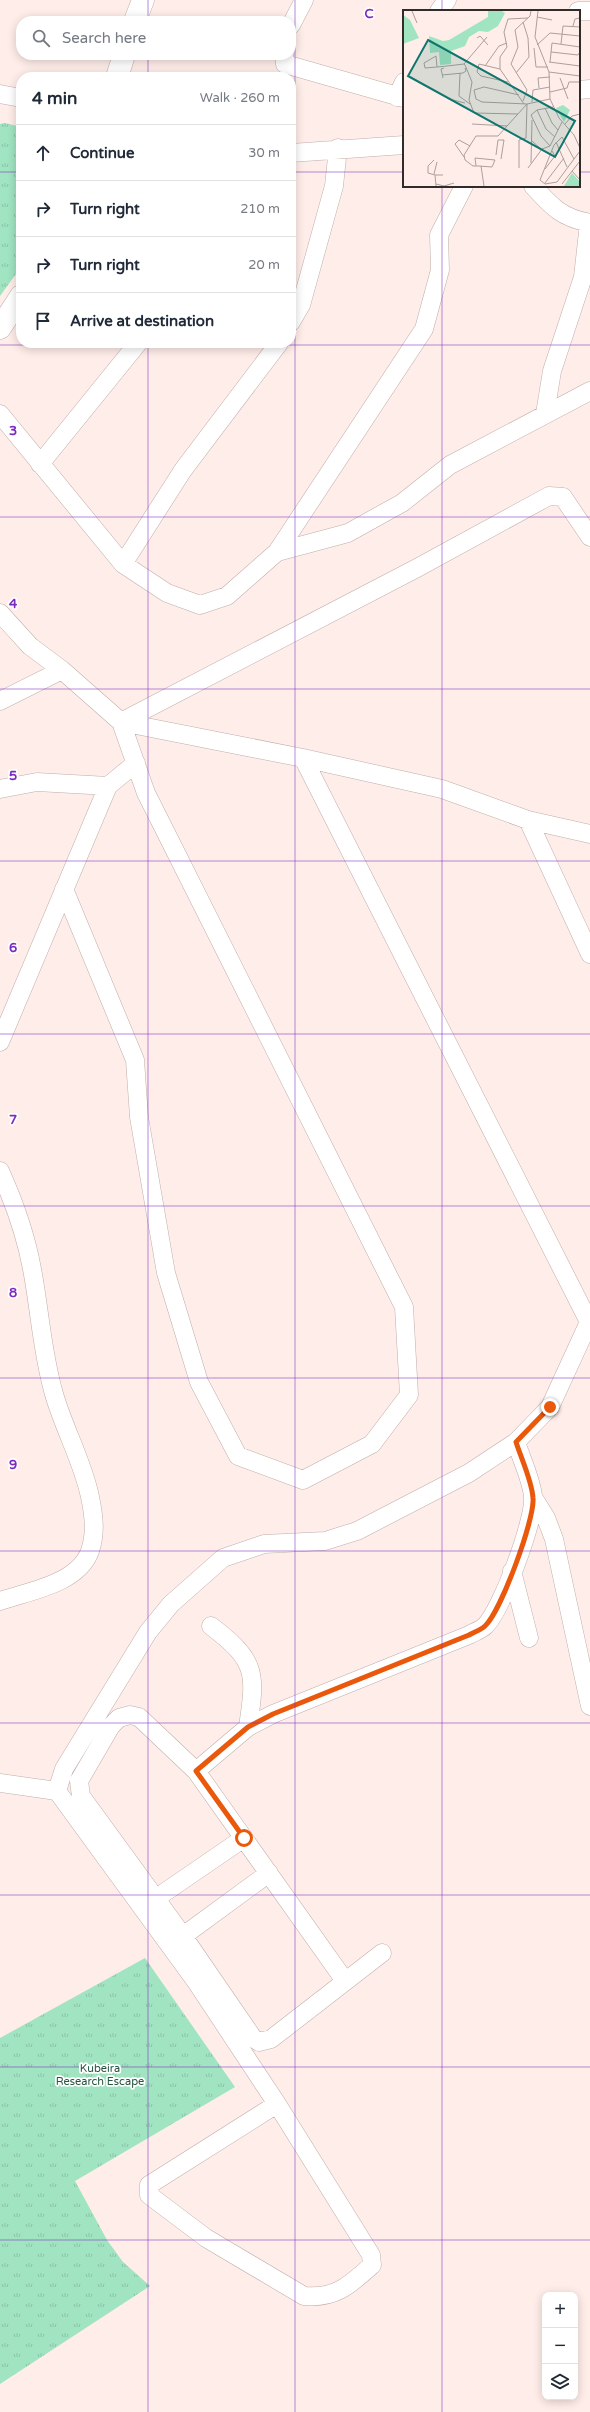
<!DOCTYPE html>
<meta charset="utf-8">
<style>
body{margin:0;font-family:"Varela Round",sans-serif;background:#f6f6f7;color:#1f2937}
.controls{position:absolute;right:12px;bottom:12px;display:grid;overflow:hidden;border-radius:8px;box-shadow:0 2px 10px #0003}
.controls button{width:36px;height:36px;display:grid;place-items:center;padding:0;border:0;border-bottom:1px solid #e0e1e3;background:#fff;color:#1f2937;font:20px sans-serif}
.stop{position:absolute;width:12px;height:12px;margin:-9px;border:3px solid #ea580c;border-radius:50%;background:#fff}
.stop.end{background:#ea580c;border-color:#fff;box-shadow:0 1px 4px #0008}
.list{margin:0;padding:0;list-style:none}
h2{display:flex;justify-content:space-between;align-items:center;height:52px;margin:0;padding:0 16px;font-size:17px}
h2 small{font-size:13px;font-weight:400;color:#747a83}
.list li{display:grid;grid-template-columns:26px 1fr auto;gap:12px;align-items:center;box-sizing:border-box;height:56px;padding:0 16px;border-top:1px solid #e0e1e3}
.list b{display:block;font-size:15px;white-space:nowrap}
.list em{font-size:13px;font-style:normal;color:#747a83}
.icon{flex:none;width:22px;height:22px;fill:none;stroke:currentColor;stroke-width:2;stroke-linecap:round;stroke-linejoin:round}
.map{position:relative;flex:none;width:590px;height:2412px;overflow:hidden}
.search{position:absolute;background:#fff;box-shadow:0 2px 10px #0003;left:16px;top:16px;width:280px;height:44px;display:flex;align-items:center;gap:10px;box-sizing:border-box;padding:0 14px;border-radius:16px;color:#747a83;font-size:15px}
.panel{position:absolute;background:#fff;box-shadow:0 2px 10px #0003;left:16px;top:72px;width:280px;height:276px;border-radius:16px}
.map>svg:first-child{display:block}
</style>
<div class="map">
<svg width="590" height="2412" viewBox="0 0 590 2412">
<defs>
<pattern id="grass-tufts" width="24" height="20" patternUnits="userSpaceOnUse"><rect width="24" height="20" fill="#a0e4c2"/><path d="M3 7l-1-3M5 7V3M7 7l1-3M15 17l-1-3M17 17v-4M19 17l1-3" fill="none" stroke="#8ac4a7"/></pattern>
</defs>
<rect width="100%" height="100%" fill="#ffede9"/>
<path fill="url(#grass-tufts)" d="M5,123L21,127V267L0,296V124Z
M145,1958L235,2087L75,2181L107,2240L123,2262L150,2286L0,2384V2038Z"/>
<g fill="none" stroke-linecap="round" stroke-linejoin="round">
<g stroke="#bfaeaa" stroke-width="19">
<path id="minor" d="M439,11L447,0
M578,11H590
M291,25L304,0
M284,55L285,64L404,98
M579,90L590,89
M0,94L21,98
M397,97L404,82
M291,153L404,145
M533,186C552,207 562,218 590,223
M291,322L301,305L334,186L338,148
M0,414L123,564L167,593L200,605L227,596L277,552L424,329L440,270L439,235L464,186
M545,414L552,371L583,277L589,223
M40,464L138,343
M277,552L348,533L402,503L450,465L590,391
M123,564L183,470L279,343
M0,613L30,646L62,670L121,722L303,758L442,789L528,820L590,834
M0,701L62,670
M0,789L37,782L108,786
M528,820L590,954
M64,889L135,1060L139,1117L166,1273L199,1382L238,1456L303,1480L372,1444L409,1395L404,1307L146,793L121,722L417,568L549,496L563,497L590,537
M0,1042L108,786L136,763
M0,1171C14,1202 26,1236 32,1269C40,1311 42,1353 54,1394C64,1429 83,1462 90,1497C94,1516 96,1533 90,1551C78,1584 29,1591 0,1601
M533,1497L546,1518L554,1539L590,1706
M512,1571L529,1638
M211,1626C257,1661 256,1673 248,1727
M196,1771L248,1727L273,1714L469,1635C474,1632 481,1630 485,1626C501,1611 535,1520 533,1497C532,1481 521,1458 516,1442
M0,1783L57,1791
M155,1899L244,1838
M183,1936L269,1873
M345,1981L196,1771L139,1717L130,1715L119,1718L111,1726L79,1781L81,1796L183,1936L253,2038L259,2042L271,2039L382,1953
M277,2104L149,2185V2195L206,2238L304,2296C335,2299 350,2285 372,2265L371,2255L277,2104L197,1983L57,1791L64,1769L148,1632L171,1604L223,1558L264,1544L325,1541L357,1531L469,1473L516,1442L550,1407L589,1322L303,758"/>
</g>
<g stroke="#bfaeaa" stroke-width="23">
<path id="tertiary" d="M135,21L143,0
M117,77L124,55
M0,328L21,296"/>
</g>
<use href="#minor" stroke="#fff" stroke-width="18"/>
<use href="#tertiary" stroke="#fff" stroke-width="22"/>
</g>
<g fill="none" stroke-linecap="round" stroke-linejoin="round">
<path stroke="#ea580c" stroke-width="5" d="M244,1838L196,1771L248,1727L273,1714L469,1635C474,1632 481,1630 485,1626C501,1611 535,1519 533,1498C532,1481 521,1458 516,1442L550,1407"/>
</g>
<path fill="none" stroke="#7b2cbf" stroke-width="1" stroke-opacity="0.55" d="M148,0V21M295,0V2412M442,0V11M148,55V77M0,172H21M291,172H404M579,172H590M442,186V2412M148,343V2412M0,345H590M0,517H590M0,689H590M0,861H590M0,1034H590M0,1206H590M0,1378H590M0,1551H590M0,1723H590M0,1895H590M0,2067H590M0,2240H590"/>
<g text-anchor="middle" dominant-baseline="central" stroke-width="3.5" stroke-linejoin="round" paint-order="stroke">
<g font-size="11" fill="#275540" stroke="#fff">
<text x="100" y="2068">Kubeira<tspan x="100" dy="13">Research Escape</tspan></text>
</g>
</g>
<g transform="translate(403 10)">
<rect width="177" height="177" fill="#ffede9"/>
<path d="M85,1H99L102,3L95,16L85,22L76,21L66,27L62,36L48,41V54L37,55L36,42L27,43L26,26L40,31L46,30L85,7ZM0,5L7,10L16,28L0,34ZM160,95L167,100L161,112L153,98ZM169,163L177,172V176H161Z" fill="#a0e4c2"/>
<path fill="none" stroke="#ad9f9c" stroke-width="1" d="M9,1L14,13M135,1L132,27L146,62L147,89L156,108L171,125L177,138M134,7L149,10M170,16L172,9L177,8M74,28L77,26L85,35M158,34L160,16L177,17M134,35L147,23L177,26M131,38L133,57H145M148,42L175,45L177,42M146,52L177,56M147,52L149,33L177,37M61,54L84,27M82,56L96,36L104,33M34,57L33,46L21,53L22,58L34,57L44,56L61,54L62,55L69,72L66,90L71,103L115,104M97,59L76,54L74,62L78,66L105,72M146,62L177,66M57,63L56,86L67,94M113,63L126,47L125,28L120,12M39,65L60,63L63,61L62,58M40,68L38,59L41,58M157,68L165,89M136,78L135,68L147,67M147,82L164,78L166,72H177M46,89L62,93M120,91L124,80L108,54L115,37L112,20L127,6L128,1M129,92L130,80L147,77M121,94L97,59V47L104,37L101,22L105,9L125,8M142,98L149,113L155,120M134,100L143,119L152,127M69,114L104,116M162,114L169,106L177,104M95,130H101L98,149M129,131L139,140M153,132L164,157M147,136L138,126L128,105L134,100L150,97M93,145L95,130M61,147L52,134L56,130L67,136M171,149L159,127L151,135L137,170L142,174L154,172L171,149L177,141M31,150L25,156V163L32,165M128,153L129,110M73,156L72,148L92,150L89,157L76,156H70L62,150L61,145L73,126H95L124,94L147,89M78,156L81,176M116,158V130L123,128L124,94L79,92L73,89L71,80L81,77L116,85M125,158L139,139L147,136L159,112M142,159L152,146L149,141M169,161L177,170M31,164L34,152M142,173L161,148M33,174L41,176L51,173M159,174L177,151M33,176L32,165H40"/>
<path fill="#0f766e" fill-opacity="0.15" stroke="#0f766e" stroke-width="2" d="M25,30L172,111L152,147L5,66Z"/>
<rect width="177" height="177" fill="none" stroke="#312b29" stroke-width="2"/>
</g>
<g font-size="13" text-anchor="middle" font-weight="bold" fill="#7b2cbf" stroke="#fff" stroke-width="3.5" stroke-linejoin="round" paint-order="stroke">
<text x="369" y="18">C</text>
<text x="13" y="435">3</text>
<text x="13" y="608">4</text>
<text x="13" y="780">5</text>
<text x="13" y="952">6</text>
<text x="13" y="1124">7</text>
<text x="13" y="1297">8</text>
<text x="13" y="1469">9</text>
</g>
</svg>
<div class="controls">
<button>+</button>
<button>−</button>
<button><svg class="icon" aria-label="layers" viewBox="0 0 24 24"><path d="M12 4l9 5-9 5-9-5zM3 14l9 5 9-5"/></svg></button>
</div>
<div class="stop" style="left:244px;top:1838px"></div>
<div class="stop end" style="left:550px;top:1407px"></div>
<div class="search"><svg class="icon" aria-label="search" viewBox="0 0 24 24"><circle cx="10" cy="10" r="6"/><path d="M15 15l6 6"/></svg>Search here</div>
<section class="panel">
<h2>4 min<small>Walk · 260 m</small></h2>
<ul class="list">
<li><svg class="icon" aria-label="ahead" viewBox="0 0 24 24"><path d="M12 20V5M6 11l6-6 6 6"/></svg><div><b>Continue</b></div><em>30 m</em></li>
<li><svg class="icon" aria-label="right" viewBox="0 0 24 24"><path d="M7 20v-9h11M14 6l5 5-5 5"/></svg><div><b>Turn right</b></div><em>210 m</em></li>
<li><svg class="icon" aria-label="right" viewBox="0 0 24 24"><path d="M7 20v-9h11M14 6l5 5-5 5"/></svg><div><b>Turn right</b></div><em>20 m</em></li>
<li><svg class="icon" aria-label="arrive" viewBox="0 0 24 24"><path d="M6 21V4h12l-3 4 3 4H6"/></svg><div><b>Arrive at destination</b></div></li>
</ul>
</section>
</div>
